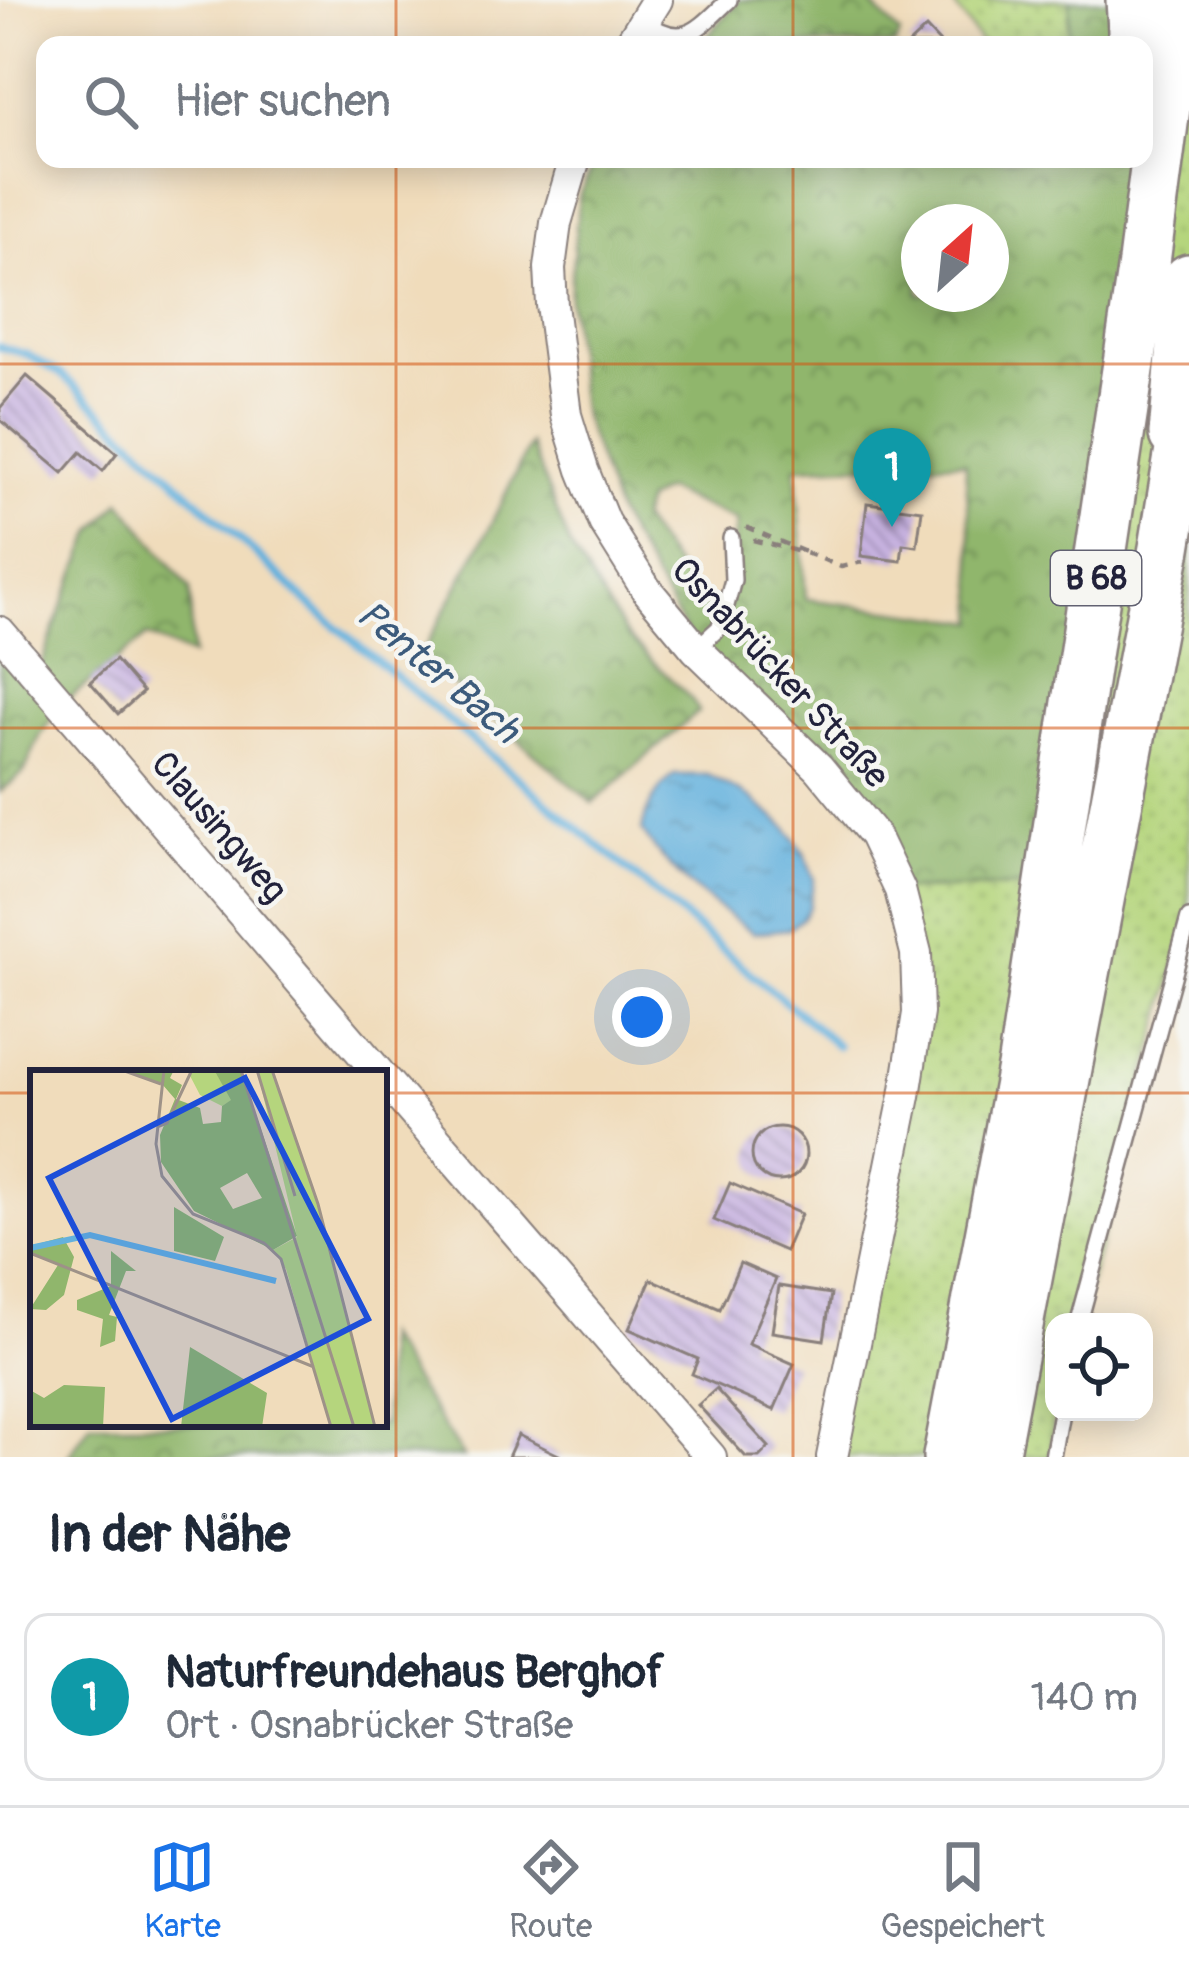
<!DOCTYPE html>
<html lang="de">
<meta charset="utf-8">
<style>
body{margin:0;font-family:Pangolin,sans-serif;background:#f6f6f7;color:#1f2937}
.controls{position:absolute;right:36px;bottom:36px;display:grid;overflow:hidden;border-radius:24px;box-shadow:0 6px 30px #0003}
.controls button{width:108px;height:108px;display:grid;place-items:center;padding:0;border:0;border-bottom:3px solid #e0e1e3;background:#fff;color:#1f2937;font:60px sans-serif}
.compass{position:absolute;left:901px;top:204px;width:108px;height:108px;border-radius:50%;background:#fff;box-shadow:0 6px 30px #0003;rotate:27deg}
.you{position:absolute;left:642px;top:1017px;width:42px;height:42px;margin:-30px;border:9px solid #fff;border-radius:50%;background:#1a73e8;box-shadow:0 0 0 18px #1a73e833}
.badge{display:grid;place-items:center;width:78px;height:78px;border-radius:50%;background:#1a73e8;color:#fff;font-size:39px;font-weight:700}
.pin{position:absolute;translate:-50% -99px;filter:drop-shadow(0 3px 6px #0008)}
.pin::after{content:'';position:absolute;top:63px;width:42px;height:36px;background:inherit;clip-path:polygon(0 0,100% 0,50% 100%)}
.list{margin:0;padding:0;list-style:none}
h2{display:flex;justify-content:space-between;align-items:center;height:156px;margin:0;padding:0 48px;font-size:51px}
h2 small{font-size:39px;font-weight:400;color:#747a83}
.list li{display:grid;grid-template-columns:78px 1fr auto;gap:36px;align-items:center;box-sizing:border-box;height:168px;margin:0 24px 24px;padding:0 24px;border:3px solid #e0e1e3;border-radius:24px}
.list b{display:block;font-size:45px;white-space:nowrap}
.list p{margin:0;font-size:39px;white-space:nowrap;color:#747a83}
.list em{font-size:39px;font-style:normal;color:#747a83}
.icon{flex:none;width:66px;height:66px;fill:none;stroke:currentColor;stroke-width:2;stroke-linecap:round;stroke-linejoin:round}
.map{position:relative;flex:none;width:1189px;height:1457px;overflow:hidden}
.search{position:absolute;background:#fff;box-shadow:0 6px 30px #0003;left:36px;right:36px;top:36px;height:132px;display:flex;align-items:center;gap:30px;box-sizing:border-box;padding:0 42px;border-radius:24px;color:#747a83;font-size:45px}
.sheet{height:348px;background:#fff}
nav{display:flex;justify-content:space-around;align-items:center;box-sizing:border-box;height:168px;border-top:3px solid #e0e1e3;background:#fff;font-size:33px;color:#747a83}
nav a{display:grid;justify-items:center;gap:6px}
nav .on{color:#1a73e8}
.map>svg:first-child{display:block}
</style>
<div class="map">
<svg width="1189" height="1457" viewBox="0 0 1189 1457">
<defs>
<pattern id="grass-dots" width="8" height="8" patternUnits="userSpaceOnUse" patternTransform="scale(3)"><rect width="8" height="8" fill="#b5d57d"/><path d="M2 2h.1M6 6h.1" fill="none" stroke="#9bb76d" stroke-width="1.8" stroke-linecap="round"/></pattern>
<pattern id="forest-crowns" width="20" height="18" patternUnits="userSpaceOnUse" patternTransform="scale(3)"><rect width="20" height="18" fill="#90b66c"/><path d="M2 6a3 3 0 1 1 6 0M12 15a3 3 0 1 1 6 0" fill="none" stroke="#75945a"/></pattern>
<pattern id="water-ripples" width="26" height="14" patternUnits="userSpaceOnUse" patternTransform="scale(3)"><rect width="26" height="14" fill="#64b1dd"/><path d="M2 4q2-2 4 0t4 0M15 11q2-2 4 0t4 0" fill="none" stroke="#5290b4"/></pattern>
<pattern id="building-back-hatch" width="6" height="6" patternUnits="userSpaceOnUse" patternTransform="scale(3)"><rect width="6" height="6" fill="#c7b2e0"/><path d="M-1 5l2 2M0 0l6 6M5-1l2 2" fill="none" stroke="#a190b7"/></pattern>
</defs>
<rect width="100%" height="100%" fill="#f6f6f2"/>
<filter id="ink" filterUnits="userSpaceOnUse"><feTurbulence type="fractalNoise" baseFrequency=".00833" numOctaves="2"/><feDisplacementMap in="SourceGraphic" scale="24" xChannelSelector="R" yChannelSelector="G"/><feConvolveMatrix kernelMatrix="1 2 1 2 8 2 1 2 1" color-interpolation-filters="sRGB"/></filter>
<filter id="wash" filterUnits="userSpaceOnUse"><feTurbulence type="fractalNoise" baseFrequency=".004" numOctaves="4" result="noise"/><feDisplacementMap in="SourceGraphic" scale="48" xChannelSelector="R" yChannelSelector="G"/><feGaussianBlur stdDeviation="2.7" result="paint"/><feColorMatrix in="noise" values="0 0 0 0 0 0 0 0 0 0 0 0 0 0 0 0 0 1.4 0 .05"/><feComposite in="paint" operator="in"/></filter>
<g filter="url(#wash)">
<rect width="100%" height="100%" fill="#f0dcbb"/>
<path fill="url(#grass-dots)" stroke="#6c7c5c" stroke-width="3" d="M951,0H1070L1068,45H982Z
M1189,0V918L1079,1322H1054V1412L1051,1457H832L918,1014L900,890L1050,886Z"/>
<path fill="url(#forest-crowns)" stroke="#596c54" stroke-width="3" fill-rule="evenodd" d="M739,0H867L900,34L895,45H700Z
M1070,0H1178L1050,886L900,890L874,835L696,649L618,516L581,411L569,300L579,196L596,159H1144V45H1068ZM919,222H991V294H919ZM965,462L977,622L806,599L796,467ZM665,490L737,521L719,625L640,519L646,501Z
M530,444L571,548L627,636L691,699L699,711L593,803L420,657L488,530Z
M121,501L190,589L192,656L147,636L62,704L41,734L24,772L0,792V641L38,675L61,609L94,531Z
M384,1336L463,1457H68L90,1424H384Z"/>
<path fill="url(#water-ripples)" stroke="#436a8c" stroke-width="3" d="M674,775H708L751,798L786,827L804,853L814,879L809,907L802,919L788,929L753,933C710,902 671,876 642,831C646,806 656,792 674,775Z"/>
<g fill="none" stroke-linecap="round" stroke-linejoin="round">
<path stroke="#64b1dd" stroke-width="8" d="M0,347L26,354L61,374L314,608L838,1046"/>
</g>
<g id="blocks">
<path fill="url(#building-back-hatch)" d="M926,28L942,45H908Z
M27,376L117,453L103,471L81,452L63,473L0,420V408Z
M867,503L922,510L917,546L903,544L901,561L861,556Z
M115,660L143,692L118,714L90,682Z
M752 1154a27 27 0 1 1 54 0a27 27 0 1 1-54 0Z
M730,1183L801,1214L785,1251L714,1220Z
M740,1263L776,1279L748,1344L794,1364L774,1410L692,1374L698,1359L629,1329L651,1279L720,1309Z
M779,1286L831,1294L824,1340L772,1332Z
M716,1389L769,1447L759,1457H746L698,1405Z
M518,1435L563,1457H508Z"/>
</g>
</g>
<g filter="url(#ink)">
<use href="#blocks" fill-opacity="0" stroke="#897f7b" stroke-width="3"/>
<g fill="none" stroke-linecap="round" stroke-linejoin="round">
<g stroke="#897f7b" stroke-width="20">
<path id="service" d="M644,21C684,50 697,30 729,0
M696,649L720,627L733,580L731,538
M1079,1322L1189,918
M1053,1457L1061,1412"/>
</g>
<g stroke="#897f7b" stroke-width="34">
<path id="minor" d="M629,45L657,0
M575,159L556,223L550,268L552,305L566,415L583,470L604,522L646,589L696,649L819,768L874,835L900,890L916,953L918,1013L905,1096L832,1457
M0,632L379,1073
M384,1079L711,1457"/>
</g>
<g stroke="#897f7b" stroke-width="56">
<path id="trunk" d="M1132,0L1135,45
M1175,434L1189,280
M949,1457L1024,1062L1143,270L1178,0
M992,1457L1165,548L1189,401"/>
</g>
<path stroke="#897f7b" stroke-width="4.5" stroke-dasharray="9 9" stroke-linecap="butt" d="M746,527L812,555
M753,540L812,555L841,567L862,562"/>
<use href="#service" stroke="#fff" stroke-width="15"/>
<use href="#minor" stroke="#fff" stroke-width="30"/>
<use href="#trunk" stroke="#fff" stroke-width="51"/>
</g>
</g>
<path fill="none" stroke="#d45411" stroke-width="3" stroke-opacity="0.55" d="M396,0V45M793,0V45M396,159V1457M793,159V1457M0,364H1189M0,728H1189M0,1093H33M384,1093H1189"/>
<g text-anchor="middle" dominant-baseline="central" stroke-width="9" stroke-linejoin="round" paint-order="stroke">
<rect fill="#f6f6f2" stroke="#626272" stroke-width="3" x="1051" y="551" width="90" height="54" rx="9"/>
<g font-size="33" font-weight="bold" fill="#22223b">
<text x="1096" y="578">B 68</text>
</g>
<g font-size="36" fill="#22223b" stroke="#f6f6f2">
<text transform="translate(780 673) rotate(47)">Osnabrücker Straße</text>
<text transform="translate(219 827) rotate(49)">Clausingweg</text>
</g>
<g font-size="39" font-style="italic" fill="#3c5b7c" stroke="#f6f6f2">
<text transform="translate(438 672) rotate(40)">Penter Bach</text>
</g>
</g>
<g transform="translate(30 1070)">
<rect width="357" height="357" fill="#f0dcbb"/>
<path d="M157,0H184L202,30L192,36L170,25ZM227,0H242L288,134L345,357H301L256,199L243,180L267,167Z" fill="#b5d57d"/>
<path d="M92,0H144L140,8L152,15L146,29L170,38L173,54L191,52L192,36L201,30L184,0H211L267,166L243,180L164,141L131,92L130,65L145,29L132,14ZM217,103L232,128L203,139L190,118ZM144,137L194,167L185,191L144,181ZM33,167L44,187L34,225L16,240L0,239L28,195L0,183V176ZM81,181L106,201H96L79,245L87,247L85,271L70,277L73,249L47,240V230L81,216ZM160,277L237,323L232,357H151ZM34,315L75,317L73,357H0V320L14,328Z" fill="#90b66c" fill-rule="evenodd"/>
<path fill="none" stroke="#64b1dd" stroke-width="6" d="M0,178L60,165L246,211"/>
<path fill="none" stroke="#9e9288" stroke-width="3" d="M92,0L131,14M134,0L126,74L132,106L163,144L234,173L251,189L301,357M211,0L324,357M227,0L265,126M242,0L288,134L345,357M127,57L137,53L161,2M0,183L284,297"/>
<path fill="#1d4ed8" fill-opacity="0.15" stroke="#1d4ed8" stroke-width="6" d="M215,8L338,249L142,349L19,108Z"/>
<rect width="357" height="357" fill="none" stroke="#22223b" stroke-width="6"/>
</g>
</svg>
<div class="controls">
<button><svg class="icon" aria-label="locate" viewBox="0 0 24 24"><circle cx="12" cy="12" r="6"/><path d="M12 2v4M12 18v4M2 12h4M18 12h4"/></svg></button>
</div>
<svg class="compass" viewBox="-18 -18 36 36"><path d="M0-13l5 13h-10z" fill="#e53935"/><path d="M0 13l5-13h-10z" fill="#747a83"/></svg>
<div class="you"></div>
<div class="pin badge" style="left:892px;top:527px;background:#0f9aa8">1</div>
<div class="search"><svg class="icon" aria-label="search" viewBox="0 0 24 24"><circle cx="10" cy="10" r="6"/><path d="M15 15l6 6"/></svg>Hier suchen</div>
</div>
<section class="sheet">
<h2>In der Nähe<small></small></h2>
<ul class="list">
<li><span class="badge" style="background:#0f9aa8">1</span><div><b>Naturfreundehaus Berghof</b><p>Ort · Osnabrücker Straße</p></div><em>140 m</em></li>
</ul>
</section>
<nav>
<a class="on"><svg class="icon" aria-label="map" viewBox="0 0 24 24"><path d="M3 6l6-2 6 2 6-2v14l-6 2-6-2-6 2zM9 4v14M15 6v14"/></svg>Karte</a>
<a><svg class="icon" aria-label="directions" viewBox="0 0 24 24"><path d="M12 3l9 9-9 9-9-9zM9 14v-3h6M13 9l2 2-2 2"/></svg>Route</a>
<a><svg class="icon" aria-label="saved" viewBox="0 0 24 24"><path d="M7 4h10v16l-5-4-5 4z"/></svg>Gespeichert</a>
</nav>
